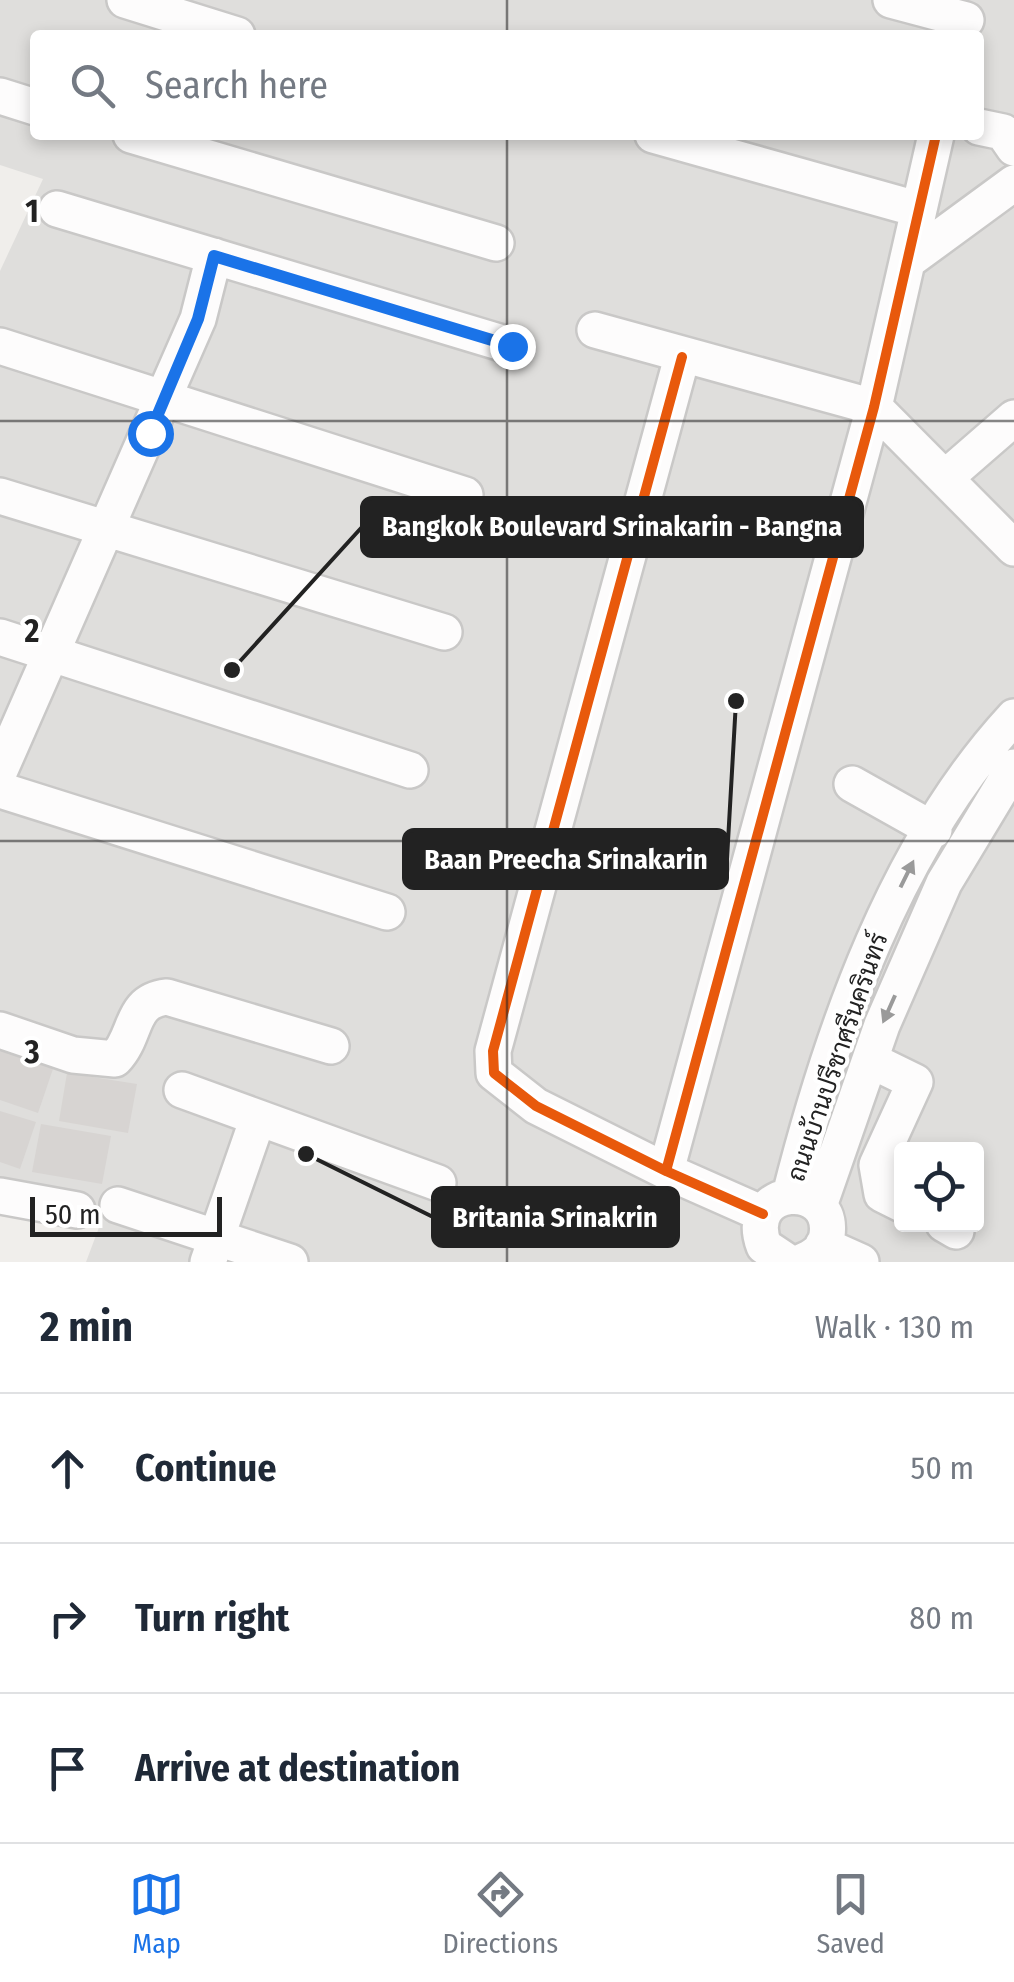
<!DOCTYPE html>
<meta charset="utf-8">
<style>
body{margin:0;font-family:"Fira Sans Condensed",Sarabun,sans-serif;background:#f2f2f3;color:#1f2937}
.controls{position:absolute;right:30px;bottom:30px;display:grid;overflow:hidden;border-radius:10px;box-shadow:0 5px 15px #0003}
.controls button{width:90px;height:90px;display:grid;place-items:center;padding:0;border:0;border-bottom:2px solid #e0e1e3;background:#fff;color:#1f2937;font:50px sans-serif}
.scale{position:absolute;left:30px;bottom:25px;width:192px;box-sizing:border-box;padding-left:10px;border:5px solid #222;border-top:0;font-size:28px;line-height:35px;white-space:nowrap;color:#222;-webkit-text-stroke:8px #fff;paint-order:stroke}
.stop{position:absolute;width:30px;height:30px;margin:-22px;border:8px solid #1a73e8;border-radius:50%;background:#fff}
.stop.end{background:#1a73e8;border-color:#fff;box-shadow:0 2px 10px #0008}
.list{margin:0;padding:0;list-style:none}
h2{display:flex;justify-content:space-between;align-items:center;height:130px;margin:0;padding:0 40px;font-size:42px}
h2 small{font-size:32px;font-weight:400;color:#747a83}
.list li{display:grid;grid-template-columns:65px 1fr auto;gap:30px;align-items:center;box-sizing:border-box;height:150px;padding:0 40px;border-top:2px solid #e0e1e3}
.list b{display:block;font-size:38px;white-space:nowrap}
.list em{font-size:32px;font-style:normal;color:#747a83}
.icon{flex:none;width:55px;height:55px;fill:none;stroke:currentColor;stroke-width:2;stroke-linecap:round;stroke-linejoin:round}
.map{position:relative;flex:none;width:1014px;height:1262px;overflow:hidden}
.search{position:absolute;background:#fff;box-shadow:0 5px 15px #0003;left:30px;right:30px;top:30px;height:110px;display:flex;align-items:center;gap:25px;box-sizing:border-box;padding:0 35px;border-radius:10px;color:#747a83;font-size:38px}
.sheet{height:580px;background:#fff}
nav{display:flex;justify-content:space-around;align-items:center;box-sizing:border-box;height:140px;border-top:2px solid #e0e1e3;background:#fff;font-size:28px;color:#747a83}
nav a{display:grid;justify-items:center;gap:5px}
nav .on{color:#1a73e8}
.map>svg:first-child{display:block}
</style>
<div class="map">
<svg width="1014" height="1262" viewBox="0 0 1014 1262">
<rect width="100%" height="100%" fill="#f0eeeb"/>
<path fill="#dfdedc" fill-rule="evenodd" d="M0,0H1014V1262H86L101,1222L57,1219L0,1202V271L43,179L0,165ZM35,35H979V135H35ZM902,1150H976V1224H902Z"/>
<path fill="#d7d4d2" d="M0,1048L54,1066L38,1113L0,1100Z
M67,1073L137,1084L128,1133L59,1121Z
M0,1111L36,1122L20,1169L0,1162Z
M41,1124L111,1136L102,1184L32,1172Z"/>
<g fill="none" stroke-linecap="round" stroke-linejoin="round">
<g stroke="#c9c8c7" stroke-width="40">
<path id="minor" d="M125,0L237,35
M891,0L966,20
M0,96L35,107
M979,127L1003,132L1014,148
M131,135L496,243
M653,135L917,209
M57,209L512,346
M909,260L1014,183
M595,330L874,407L1014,548
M0,346L465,495
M945,478L1014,418
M0,496L444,632
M0,637L410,770
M0,770L198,319L214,256
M852,784L934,830
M0,790L387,912
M0,1030L73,1055L115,1059C138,1035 129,1001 167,997L331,1046
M870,1060L915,1082L877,1165L882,1194L902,1204
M182,1090L438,1183
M666,1171L536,1106L494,1073L493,1051L682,357
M790,1195C832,1029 896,845 1014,717
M0,1196L77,1210
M118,1205L290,1262
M819,1206L882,1025L944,883L1014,767
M763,1214L666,1171L874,407L936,135
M944,1224L956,1231
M823,1245L861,1262
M208,1262L258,1118
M788,1262L764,1246C741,1184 835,1180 827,1235C825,1250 814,1257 801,1262"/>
</g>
<use href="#minor" stroke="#fdfcfc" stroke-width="35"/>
<g stroke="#fff" stroke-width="16">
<path id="cycleway" d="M666,1171L536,1106L494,1073L493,1051L682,357
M763,1214L666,1171L874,407L936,135"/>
</g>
<use href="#cycleway" stroke="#e8590c" stroke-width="10"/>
</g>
<defs><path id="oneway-solid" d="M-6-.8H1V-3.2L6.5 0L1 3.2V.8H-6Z" transform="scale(2.5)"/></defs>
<g fill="#9a9a9a">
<use href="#oneway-solid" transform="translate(907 874) rotate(-64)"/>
<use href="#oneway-solid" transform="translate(889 1009) rotate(114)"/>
</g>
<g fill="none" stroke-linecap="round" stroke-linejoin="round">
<path stroke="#1a73e8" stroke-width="12" d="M150,433L198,319L214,256L512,346"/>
</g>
<path fill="none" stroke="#222" stroke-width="2.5" stroke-opacity="0.55" d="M507,0V35M507,135V1262M0,421H1014M0,841H1014"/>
<g text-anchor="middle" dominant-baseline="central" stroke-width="8" stroke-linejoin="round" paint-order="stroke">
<g font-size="25" fill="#222" stroke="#fff">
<text transform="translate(838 1057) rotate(-71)">ถนนบ้านปรีชาศรีนครินทร์</text>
</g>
</g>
<g font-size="32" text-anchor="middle" font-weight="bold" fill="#222" stroke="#fff" stroke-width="8" stroke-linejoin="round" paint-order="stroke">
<text x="32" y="222">1</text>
<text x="32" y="642">2</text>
<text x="32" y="1063">3</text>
</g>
<path fill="none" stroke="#222" stroke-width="4" d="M232 670L362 527M736 701L727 859M306 1154L433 1217"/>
<g fill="#222" stroke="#fff" stroke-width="4">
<circle cx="232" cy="670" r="10"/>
<circle cx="736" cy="701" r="10"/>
<circle cx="306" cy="1154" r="10"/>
</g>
<g fill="#222" stroke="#222" stroke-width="4">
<rect x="362" y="498" width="500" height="58" rx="10"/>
<rect x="404" y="830" width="323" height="58" rx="10"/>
<rect x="433" y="1188" width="245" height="58" rx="10"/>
</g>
<g font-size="28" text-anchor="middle" font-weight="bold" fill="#fff">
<text x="612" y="536">Bangkok Boulevard Srinakarin - Bangna</text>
<text x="566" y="869">Baan Preecha Srinakarin</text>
<text x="555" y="1227">Britania Srinakrin</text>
</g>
</svg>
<div class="controls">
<button><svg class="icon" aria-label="locate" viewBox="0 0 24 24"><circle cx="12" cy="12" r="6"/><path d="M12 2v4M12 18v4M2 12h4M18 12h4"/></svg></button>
</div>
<div class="scale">50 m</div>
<div class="stop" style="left:150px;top:433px"></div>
<div class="stop end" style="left:512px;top:346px"></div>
<div class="search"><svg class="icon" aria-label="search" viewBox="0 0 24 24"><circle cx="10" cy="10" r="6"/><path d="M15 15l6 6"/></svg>Search here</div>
</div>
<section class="sheet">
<h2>2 min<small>Walk · 130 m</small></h2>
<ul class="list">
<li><svg class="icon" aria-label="ahead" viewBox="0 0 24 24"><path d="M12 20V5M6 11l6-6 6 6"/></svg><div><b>Continue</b></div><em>50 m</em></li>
<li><svg class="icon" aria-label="right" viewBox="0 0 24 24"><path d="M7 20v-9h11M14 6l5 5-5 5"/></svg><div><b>Turn right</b></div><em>80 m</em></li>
<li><svg class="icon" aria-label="arrive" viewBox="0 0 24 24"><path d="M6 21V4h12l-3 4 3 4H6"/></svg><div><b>Arrive at destination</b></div></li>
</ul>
</section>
<nav>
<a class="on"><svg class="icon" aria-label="map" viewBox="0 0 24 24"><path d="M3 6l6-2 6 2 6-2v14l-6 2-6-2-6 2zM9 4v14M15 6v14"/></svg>Map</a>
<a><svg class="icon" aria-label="directions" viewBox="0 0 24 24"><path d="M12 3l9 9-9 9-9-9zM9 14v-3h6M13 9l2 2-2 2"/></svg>Directions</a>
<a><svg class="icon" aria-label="saved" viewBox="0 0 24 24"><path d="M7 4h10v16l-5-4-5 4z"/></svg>Saved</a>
</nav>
